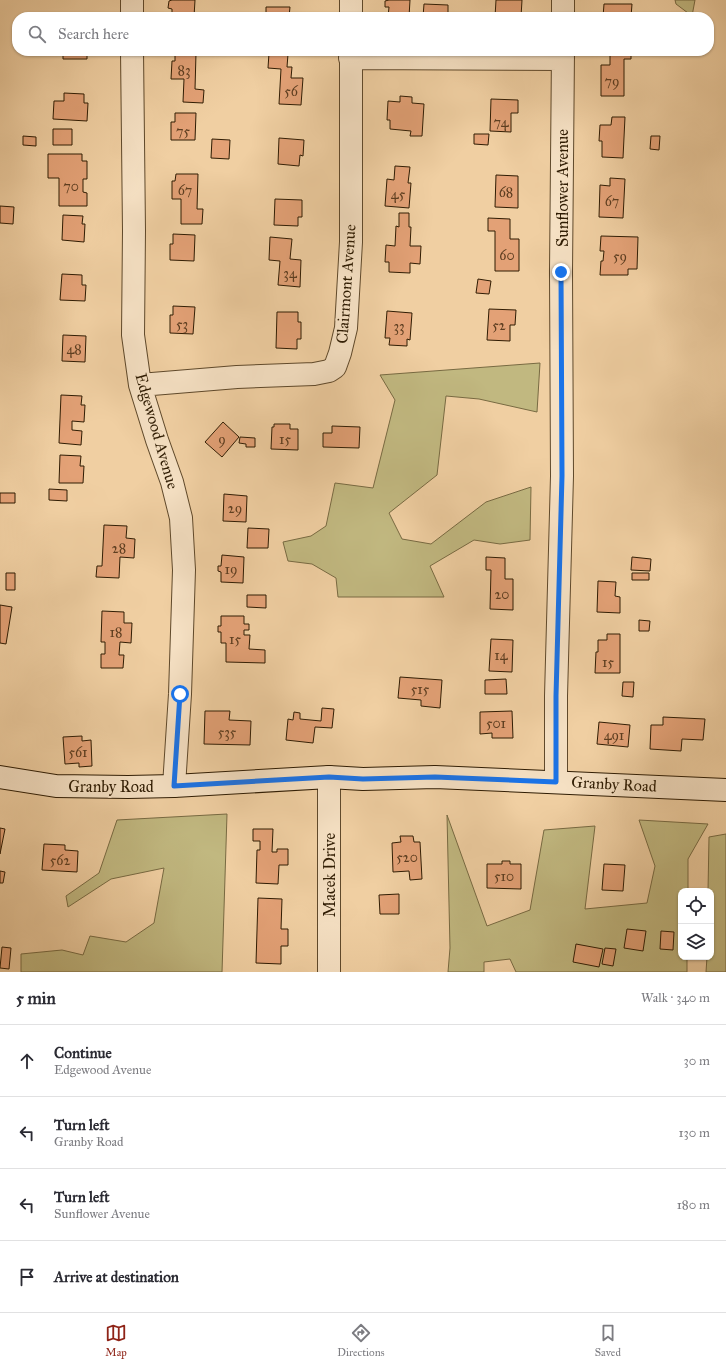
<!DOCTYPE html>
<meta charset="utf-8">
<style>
body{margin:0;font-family:"IM FELL Great Primer",serif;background:#f2f2f3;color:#2b2b33}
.controls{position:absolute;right:12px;bottom:12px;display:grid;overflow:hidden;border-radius:8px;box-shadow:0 1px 3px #0004}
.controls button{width:36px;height:36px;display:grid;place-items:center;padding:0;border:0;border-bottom:1px solid #e1e1e2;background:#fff;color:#2b2b33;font:20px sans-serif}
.stop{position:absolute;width:12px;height:12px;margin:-9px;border:3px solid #1a73e8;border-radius:50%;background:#fff}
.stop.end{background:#1a73e8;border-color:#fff;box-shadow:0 1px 4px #0008}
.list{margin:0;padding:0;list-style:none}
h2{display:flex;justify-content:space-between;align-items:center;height:52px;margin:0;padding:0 16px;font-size:17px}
h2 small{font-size:13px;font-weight:400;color:#7c7c81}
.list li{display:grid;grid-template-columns:26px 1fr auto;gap:12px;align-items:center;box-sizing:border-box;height:72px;padding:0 16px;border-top:1px solid #e1e1e2}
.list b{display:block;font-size:15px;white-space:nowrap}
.list p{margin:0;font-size:13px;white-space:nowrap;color:#7c7c81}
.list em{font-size:13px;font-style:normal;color:#7c7c81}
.icon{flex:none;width:22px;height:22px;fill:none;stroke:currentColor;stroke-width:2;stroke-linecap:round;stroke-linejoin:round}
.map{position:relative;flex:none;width:726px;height:972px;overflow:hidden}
.search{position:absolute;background:#fff;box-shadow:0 1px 3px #0004;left:12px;right:12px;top:12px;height:44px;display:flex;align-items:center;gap:10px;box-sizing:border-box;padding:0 14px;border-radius:16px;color:#7c7c81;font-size:15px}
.sheet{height:340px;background:#fff}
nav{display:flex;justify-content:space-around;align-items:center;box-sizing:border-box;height:56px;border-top:1px solid #e1e1e2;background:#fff;font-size:11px;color:#7c7c81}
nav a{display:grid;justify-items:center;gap:2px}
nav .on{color:#8f2418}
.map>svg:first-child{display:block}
</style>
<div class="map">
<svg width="726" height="972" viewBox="0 0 726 972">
<rect width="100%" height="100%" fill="#f0cfa2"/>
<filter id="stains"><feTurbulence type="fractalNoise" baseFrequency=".005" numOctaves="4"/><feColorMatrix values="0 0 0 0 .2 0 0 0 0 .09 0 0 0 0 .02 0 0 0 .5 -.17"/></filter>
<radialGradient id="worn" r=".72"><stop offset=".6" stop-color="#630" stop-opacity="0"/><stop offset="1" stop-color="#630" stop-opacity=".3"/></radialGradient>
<path fill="#c1b880" stroke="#786a42" d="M675,0H695L692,16L676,4Z
M540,363L537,412L479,399L446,396L437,475L389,513L402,539L431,544L486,502L531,487L530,540L500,544L474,540L430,566L444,597H338L336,578L312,564L288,561L283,542L311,536L326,526L335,483L373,488L395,400L380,375Z
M227,814L222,972H21V954L62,950L83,955L90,936L126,942L154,923L164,868L111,879L68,907L66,896L99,873L117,820Z
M447,815L487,926L530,910L544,830L595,826L585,909L647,903L655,866L639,820L708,824L688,859V891H681V957H687V972H516L510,959L484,962V972H448L450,948Z
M726,834V972H706L707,957H711V891H708L709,837Z"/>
<path fill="#e3a176" stroke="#2f1c03" d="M172,0H195L194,17H172V9L168,8L169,1Z
M389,0H410L409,17H388L389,7H385V1Z
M496,0H522L521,17H495Z
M424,4L448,5V17H423Z
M604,4H632L631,17H603Z
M266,7H290L289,17H266Z
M63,51H87V59H63Z
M610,51H631V59H624V96H601V65H610Z
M175,52L196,53L195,89L204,90L203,103L183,102L184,79H171L172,61H175Z
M269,53L288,54L287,67H292L291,78H303L301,105L279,104L281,69L268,68Z
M64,93L84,94V103H88L87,121L53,119L54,101H64Z
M400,96L412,97V103L424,104L422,136H410L411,131L390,129V120H387L388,101L400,102Z
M491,99L518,100V113H511V132L490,131Z
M175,113H196L195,140H171V122H175Z
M612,117H625L623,158L602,157V141H599L600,125H611Z
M53,129H72V145H53Z
M474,134H489L488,145L474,144Z
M23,136L36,137V146L23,145Z
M651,136H660L659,150L650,149Z
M279,138L304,140L303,156L300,155L299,166L278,164Z
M212,139L230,140L229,159L211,158Z
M48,154H82V161H87V179H83V192L87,193V206H59V178H48Z
M395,166L410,167L408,183H411L409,208L385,206L387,179L394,180Z
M176,174H198L197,209H203L202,224H181V199H172V181H175Z
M496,175L518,176V208L495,207Z
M610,178L625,179L623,218L599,217L600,185L610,186Z
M275,199L302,200V217H298V226L274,225Z
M0,206L14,207L13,224L0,223Z
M399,213H409V227H411L410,246H421L420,264L410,263V273L389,272V262H385L386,245L395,246L396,226L399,227Z
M63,215L83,216L82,224H85L84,242L62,240Z
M488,218L510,219V239H519V271H495V231H488Z
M173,234L195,235L194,261L170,260V244H173Z
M601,236L638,237L637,269H628V275H600L601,261H603L604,251H600Z
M270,237L292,239L290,259L301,260L300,287L278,285L280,261L269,260Z
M62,274L82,275V285H86L85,301L60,300Z
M478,279L491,281L489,294L476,293Z
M173,306L195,307L193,334L170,333V315H173Z
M489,309L516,310L515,325H510V341L487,340Z
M387,311L412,313L410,340L407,339V346L389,345L390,338H385Z
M277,312H298V322H301V339H297V349L276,348Z
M63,335L86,336L85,362L62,361Z
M61,395L82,396L81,405H85L84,422L72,421V430L82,431L81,445L59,443Z
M223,422L239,437L222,457L205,442Z
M274,424H290V429H298V450L271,449L272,427H274Z
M332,426L360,427L359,448L323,447V433H332Z
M240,437L255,438V447H246V444L239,443Z
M60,455L81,456L80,466H84L83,483H59Z
M49,489L67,490V501L49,500Z
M0,493H15V503H0Z
M224,494L247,496L246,522L223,521Z
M104,525L127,526L126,538L135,539L134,558L120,557L119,578L96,577L97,566H102Z
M248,528L269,529L268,548H247Z
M222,555L244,557L243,583L221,582V572L218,571V566H221Z
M486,557L505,558V579H513V610L490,609L491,570H486Z
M632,557L651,559L650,571L631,570Z
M6,573H15V590H6Z
M632,573H649V580H632Z
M598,581L616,582L615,596L620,597V613L597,612Z
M247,595H266V608L247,607Z
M0,605L12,607L6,644L0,643Z
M102,611L124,612V623H132L131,643L120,642L119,655H124L123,668H101V654H105V642H101Z
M221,616H244V624H249V630H244V635H250L249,649L265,650V663L226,662V643H221V632H218V626H221Z
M639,620L650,621L649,631H639Z
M607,634H620V673H595L596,652H598V640H607Z
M491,639L513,640L512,672L489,671Z
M400,677L442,680L440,708L421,706V700L398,698Z
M506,679L507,694H485V680Z
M623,682H634L633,697L622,696Z
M322,708L334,709L332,728L315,727L313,743L286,740L288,719L293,720L294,712L300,713V719L321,721Z
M205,711H230L229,720L251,721L250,745L204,744Z
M512,711L513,738H492V733L480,734V712Z
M663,717L705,719L703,740L682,739L681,751L650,749L651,725H663Z
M599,722L630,725L628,747L597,744Z
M82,736V741L91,740L92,766L79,767V763L65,764L63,737Z
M0,828L5,829L0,854Z
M253,829H273L272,852H277V849H288V865H279L278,884L256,883L257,850H260V841H253Z
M400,836H413L414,842H420L422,879L410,880L409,871L393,872L392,843L401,842Z
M44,844L65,845V850L78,851L77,872L42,870Z
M502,861H510V864H521V889L487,888V864H502Z
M604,864L625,865L623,891L602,890Z
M0,871L5,872L3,883H0Z
M399,894V914H380L379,895Z
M258,898L282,899L281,929H288V946H281V964L256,963Z
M627,929L646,931L643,951L624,948Z
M661,931L674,932L673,950L660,949Z
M576,944L603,949L599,967L573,962Z
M2,947L11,948L9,969L0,968Z
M605,948L616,949L613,966L602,964Z"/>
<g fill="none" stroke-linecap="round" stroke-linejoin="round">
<g stroke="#5f492b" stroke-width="24">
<path id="street" d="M132,17V0
M351,17V0
M563,17V0
M132,51L134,231L133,335L140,385L157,440L172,482L181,518L184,570L180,694L174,786
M350,58L563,59
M140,385L237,377L314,374L329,371L335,367L340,353L346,328L351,242V51
M329,777V972
M556,782V696L562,476L561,272L563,51"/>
</g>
<g stroke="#2f1c03" stroke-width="24">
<path id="secondary" d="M0,777L56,786L128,787L174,786L329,777L363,779L435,777L726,790"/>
</g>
<use href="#street" stroke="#f5e0c3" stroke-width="22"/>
<use href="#secondary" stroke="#f5e0c3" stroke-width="22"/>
</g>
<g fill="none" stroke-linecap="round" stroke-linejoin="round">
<path stroke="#1a73e8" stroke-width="5" d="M180,694L174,786L329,777L363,779L435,777L556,782V696L562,476L561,272"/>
</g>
<g text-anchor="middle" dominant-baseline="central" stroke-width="4" stroke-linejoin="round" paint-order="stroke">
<g font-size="14" fill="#5c3d20">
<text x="184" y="70">83</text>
<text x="612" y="81">79</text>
<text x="291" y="91">56</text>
<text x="501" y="122">74</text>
<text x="183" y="131">75</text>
<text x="71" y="186">70</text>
<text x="185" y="190">67</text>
<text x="506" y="192">68</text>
<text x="398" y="194">45</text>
<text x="612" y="201">67</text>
<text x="507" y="255">60</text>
<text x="620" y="256">59</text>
<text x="290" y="273">34</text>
<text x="182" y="324">53</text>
<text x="499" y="325">52</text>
<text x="399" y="326">33</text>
<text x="74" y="349">48</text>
<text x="222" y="439">9</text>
<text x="285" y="439">15</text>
<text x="235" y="508">29</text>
<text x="119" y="548">28</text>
<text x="231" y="569">19</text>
<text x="502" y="594">20</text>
<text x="116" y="632">18</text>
<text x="235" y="639">15</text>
<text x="501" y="655">14</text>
<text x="608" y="662">15</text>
<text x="420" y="689">515</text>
<text x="496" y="723">501</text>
<text x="227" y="732">535</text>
<text x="614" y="735">491</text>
<text x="78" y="752">561</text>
<text x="407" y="857">520</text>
<text x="60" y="860">562</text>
<text x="504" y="876">510</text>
</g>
<g font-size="16" fill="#2f1c03" stroke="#f5e0c3">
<text transform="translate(562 188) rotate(-90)">Sunflower Avenue</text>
<text transform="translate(346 284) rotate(-86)">Clairmont Avenue</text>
<text transform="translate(157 431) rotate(74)">Edgewood Avenue</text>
<text transform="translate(614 784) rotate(3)">Granby Road</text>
<text x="111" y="786">Granby Road</text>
<text transform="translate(329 875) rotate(-90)">Macek Drive</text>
</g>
</g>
<rect width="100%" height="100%" filter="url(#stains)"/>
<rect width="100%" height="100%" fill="url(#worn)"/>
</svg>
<div class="controls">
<button><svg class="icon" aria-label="locate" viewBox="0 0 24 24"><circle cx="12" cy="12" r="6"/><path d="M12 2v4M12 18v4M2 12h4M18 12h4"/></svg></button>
<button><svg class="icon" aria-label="layers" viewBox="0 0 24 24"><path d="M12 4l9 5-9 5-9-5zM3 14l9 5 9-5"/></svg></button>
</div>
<div class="stop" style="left:180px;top:694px"></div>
<div class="stop end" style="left:561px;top:272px"></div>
<div class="search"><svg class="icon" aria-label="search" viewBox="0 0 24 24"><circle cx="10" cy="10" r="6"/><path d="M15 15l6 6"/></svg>Search here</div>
</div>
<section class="sheet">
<h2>5 min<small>Walk · 340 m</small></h2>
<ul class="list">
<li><svg class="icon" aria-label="ahead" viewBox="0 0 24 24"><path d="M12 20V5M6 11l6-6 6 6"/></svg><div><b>Continue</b><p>Edgewood Avenue</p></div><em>30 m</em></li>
<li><svg class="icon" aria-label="left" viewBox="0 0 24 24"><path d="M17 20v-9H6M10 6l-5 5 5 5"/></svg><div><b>Turn left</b><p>Granby Road</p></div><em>130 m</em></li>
<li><svg class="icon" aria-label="left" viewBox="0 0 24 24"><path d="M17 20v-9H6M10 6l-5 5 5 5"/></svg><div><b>Turn left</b><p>Sunflower Avenue</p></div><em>180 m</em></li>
<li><svg class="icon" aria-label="arrive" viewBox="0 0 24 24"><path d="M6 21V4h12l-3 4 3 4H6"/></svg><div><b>Arrive at destination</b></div></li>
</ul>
</section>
<nav>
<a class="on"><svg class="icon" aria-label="map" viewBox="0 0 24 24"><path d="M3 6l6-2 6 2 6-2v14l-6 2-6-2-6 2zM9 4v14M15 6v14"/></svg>Map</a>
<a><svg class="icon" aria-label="directions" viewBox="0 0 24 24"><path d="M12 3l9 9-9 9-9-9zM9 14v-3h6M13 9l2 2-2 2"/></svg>Directions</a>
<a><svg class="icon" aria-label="saved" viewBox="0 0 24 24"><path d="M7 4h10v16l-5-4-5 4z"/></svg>Saved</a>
</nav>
